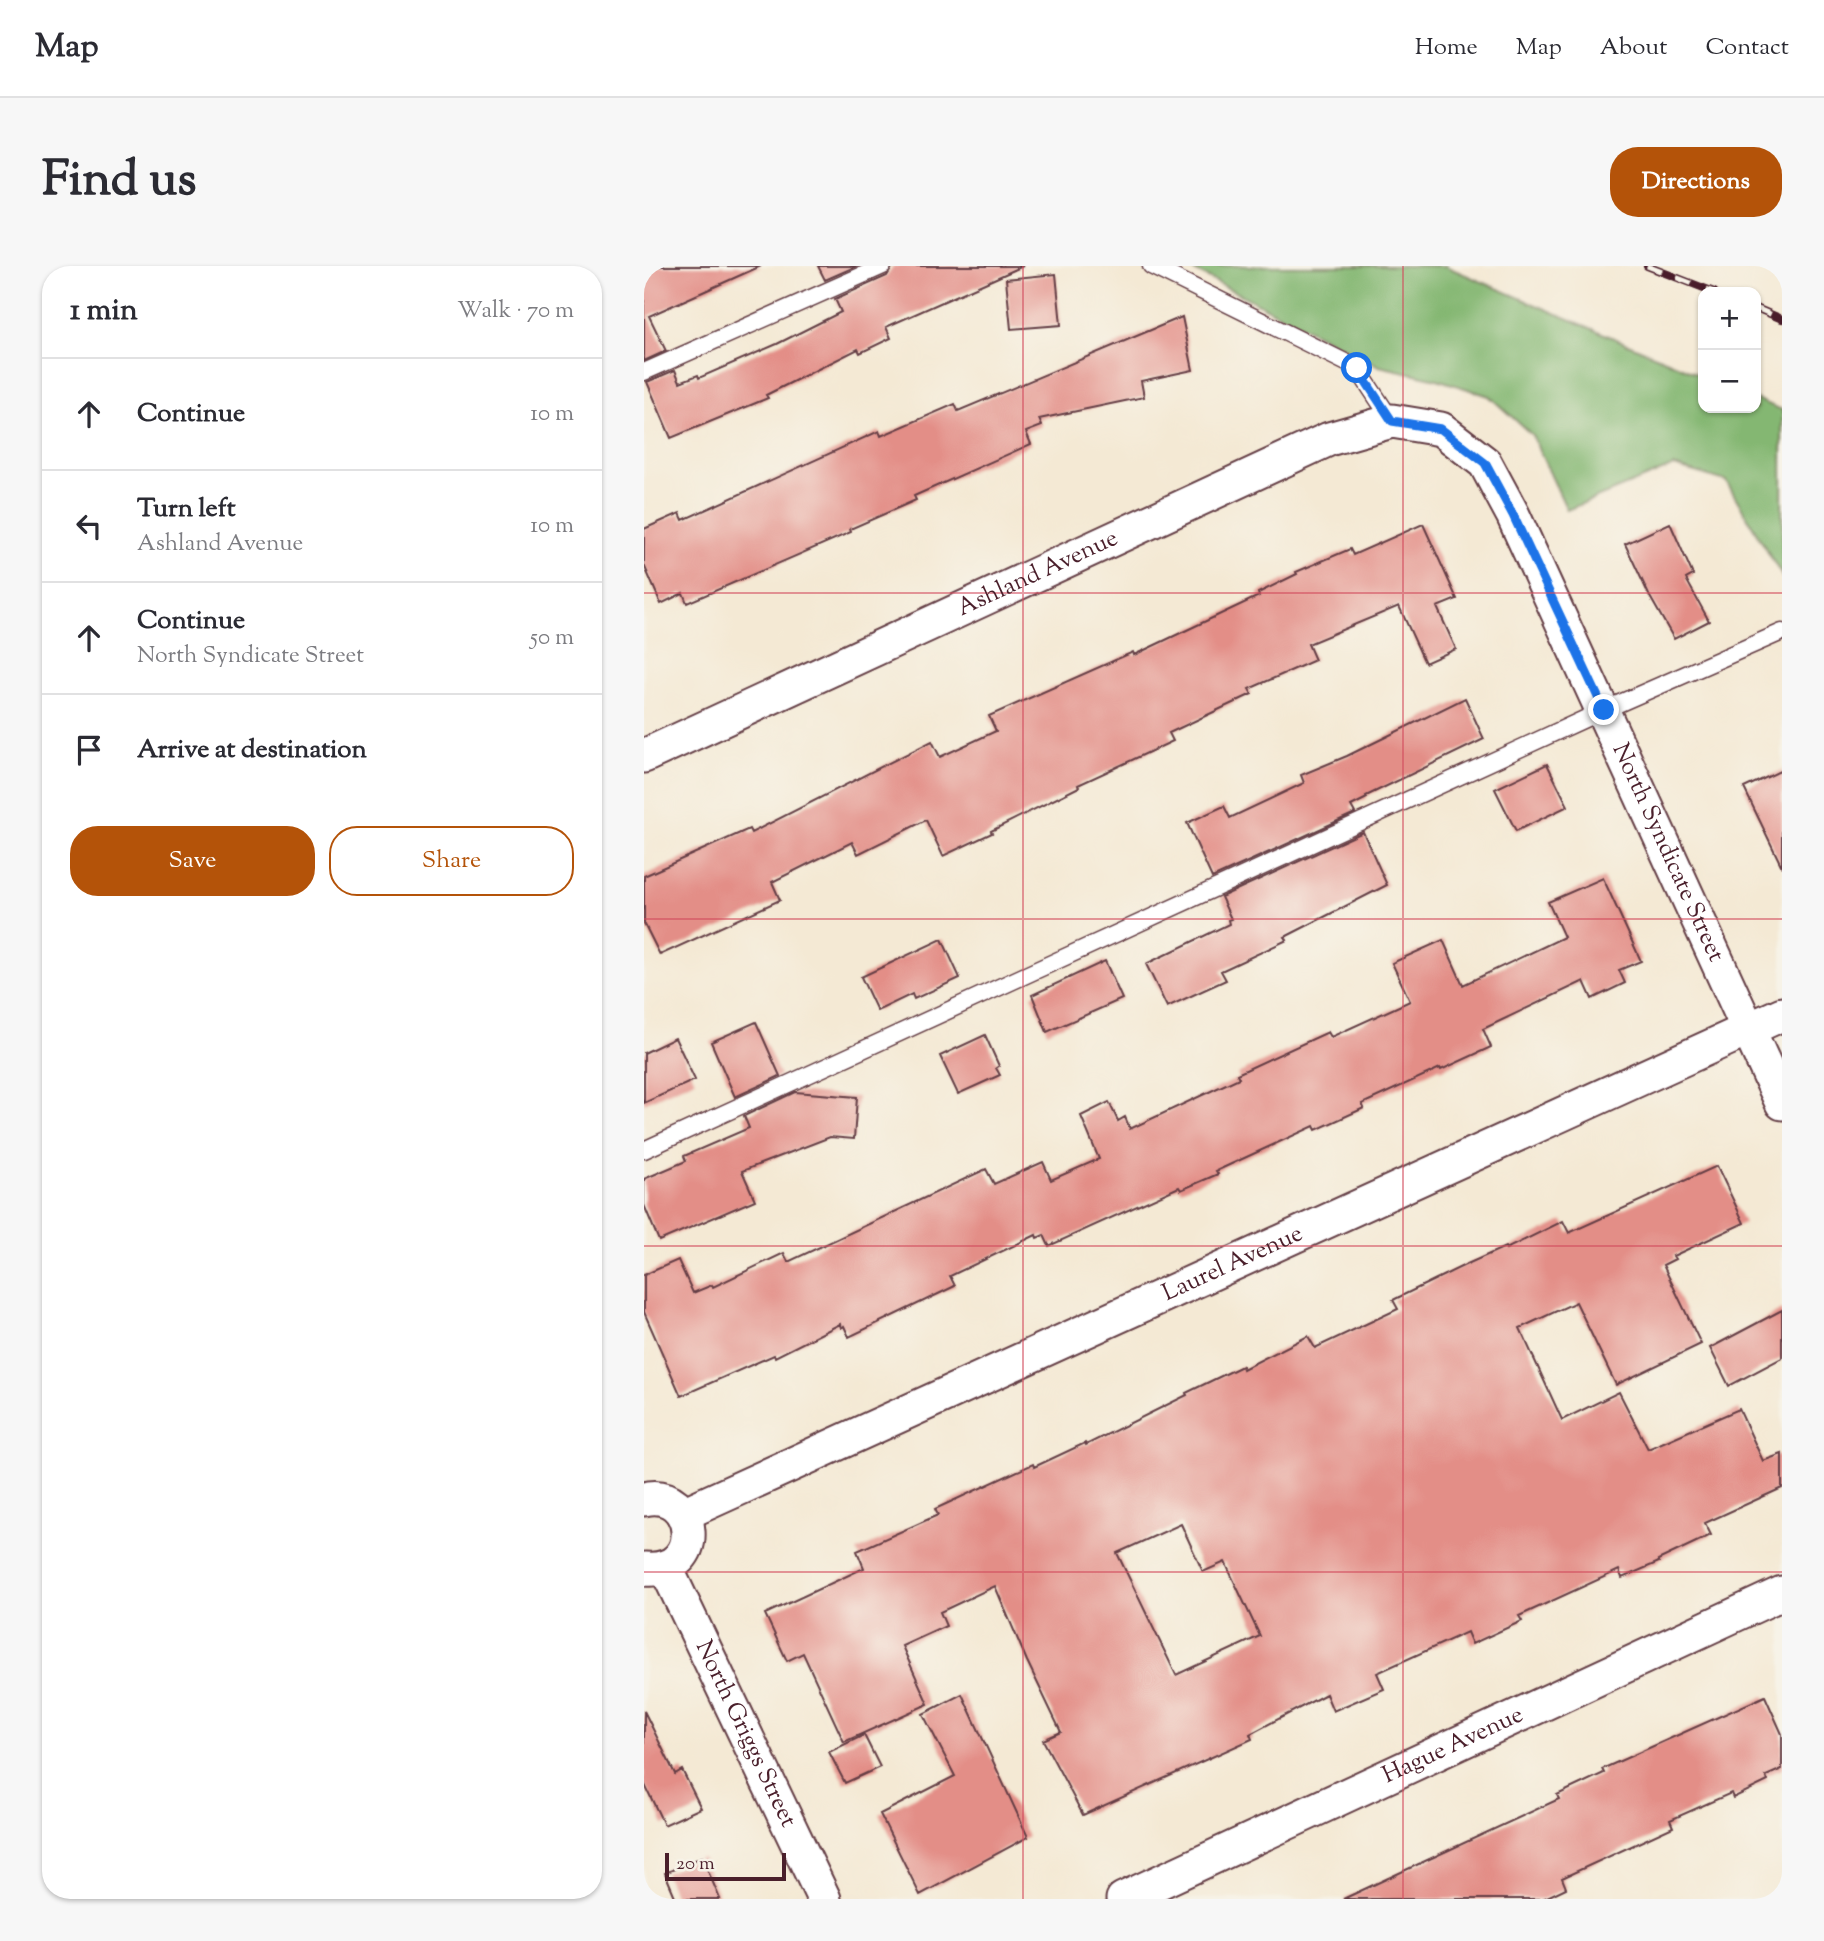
<!DOCTYPE html>
<meta charset="utf-8">
<style>
body{margin:0;font-family:"Sorts Mill Goudy",serif;background:#f7f7f7;color:#2b2b33}
.controls{position:absolute;right:21px;top:21px;display:grid;overflow:hidden;border-radius:14px;box-shadow:0 2px 5px #0004}
.controls button{width:63px;height:63px;display:grid;place-items:center;padding:0;border:0;border-bottom:2px solid #e1e1e2;background:#fff;color:#2b2b33;font:35px sans-serif}
.scale{position:absolute;left:21px;bottom:18px;width:121px;box-sizing:border-box;padding-left:7px;border:4px solid #4a1f2b;border-top:0;font-size:19px;line-height:24px;white-space:nowrap;color:#4a1f2b;-webkit-text-stroke:5px #f7f3e8;paint-order:stroke}
.stop{position:absolute;width:21px;height:21px;margin:-16px;border:5px solid #1a73e8;border-radius:50%;background:#fff}
.stop.end{background:#1a73e8;border-color:#fff;box-shadow:0 2px 7px #0008}
.list{margin:0;padding:0;list-style:none}
h2{display:flex;justify-content:space-between;align-items:center;height:91px;margin:0;padding:0 28px;font-size:30px}
h2 small{font-size:23px;font-weight:400;color:#7c7c81}
.list li{display:grid;grid-template-columns:46px 1fr auto;gap:21px;align-items:center;box-sizing:border-box;height:112px;padding:0 28px;border-top:2px solid #e1e1e2}
.list b{display:block;font-size:26px;white-space:nowrap}
.list p{margin:0;font-size:23px;white-space:nowrap;color:#7c7c81}
.list em{font-size:23px;font-style:normal;color:#7c7c81}
.actions{display:flex;gap:14px;padding:21px 28px}
.actions a{flex:1;padding:16px 0;border:2px solid #b45309;border-radius:28px;text-align:center;font-size:24px;color:#b45309}
.actions .main{background:#b45309;color:#fff}
.icon{flex:none;width:38px;height:38px;fill:none;stroke:currentColor;stroke-width:2;stroke-linecap:round;stroke-linejoin:round}
.map{position:relative;flex:none;width:1138px;height:1633px;overflow:hidden;border-radius:28px}
header{display:flex;align-items:center;gap:42px;box-sizing:border-box;height:98px;padding:0 35px;background:#fff;border-bottom:2px solid #e1e1e2}
header strong{font-size:33px}
nav{display:flex;gap:38px;margin-inline-start:auto;font-size:24px}
.intro{display:flex;align-items:center;justify-content:space-between;box-sizing:border-box;height:168px;padding:0 42px}
h1{margin:0;font-size:49px}
.button{padding:18px 32px;border-radius:28px;background:#b45309;color:#fff;font-size:24px;font-weight:700}
main{display:flex;gap:42px;padding:0 42px}
aside{flex:1;background:#fff;border-radius:28px;box-shadow:0 2px 5px #0004}
.map>svg:first-child{display:block}
</style>
<header>
<strong>Map</strong>
<nav><a>Home</a><a>Map</a><a>About</a><a>Contact</a></nav>
</header>
<div class="intro"><h1>Find us</h1><a class="button">Directions</a></div>
<main>
<aside>
<h2>1 min<small>Walk · 70 m</small></h2>
<ul class="list">
<li><svg class="icon" aria-label="ahead" viewBox="0 0 24 24"><path d="M12 20V5M6 11l6-6 6 6"/></svg><div><b>Continue</b></div><em>10 m</em></li>
<li><svg class="icon" aria-label="left" viewBox="0 0 24 24"><path d="M17 20v-9H6M10 6l-5 5 5 5"/></svg><div><b>Turn left</b><p>Ashland Avenue</p></div><em>10 m</em></li>
<li><svg class="icon" aria-label="ahead" viewBox="0 0 24 24"><path d="M12 20V5M6 11l6-6 6 6"/></svg><div><b>Continue</b><p>North Syndicate Street</p></div><em>50 m</em></li>
<li><svg class="icon" aria-label="arrive" viewBox="0 0 24 24"><path d="M6 21V4h12l-3 4 3 4H6"/></svg><div><b>Arrive at destination</b></div></li>
</ul>
<div class="actions"><a class="main">Save</a><a>Share</a></div>
</aside>
<div class="map">
<svg width="1138" height="1633" viewBox="0 0 1138 1633">
<rect width="100%" height="100%" fill="#f7f3e8"/>
<filter id="ink" filterUnits="userSpaceOnUse"><feTurbulence type="fractalNoise" baseFrequency=".0143" numOctaves="2"/><feDisplacementMap in="SourceGraphic" scale="14" xChannelSelector="R" yChannelSelector="G"/><feConvolveMatrix kernelMatrix="1 2 1 2 8 2 1 2 1" color-interpolation-filters="sRGB"/></filter>
<filter id="wash" filterUnits="userSpaceOnUse"><feTurbulence type="fractalNoise" baseFrequency=".00686" numOctaves="4" result="noise"/><feDisplacementMap in="SourceGraphic" scale="28" xChannelSelector="R" yChannelSelector="G"/><feGaussianBlur stdDeviation="1.57" result="paint"/><feColorMatrix in="noise" values="0 0 0 0 0 0 0 0 0 0 0 0 0 0 0 0 0 1.4 0 .05"/><feComposite in="paint" operator="in"/></filter>
<g filter="url(#wash)">
<rect width="100%" height="100%" fill="#f4e9d4"/>
<path fill="#84b772" stroke="#676b4e" stroke-width="2" d="M541,0H801L1059,110V142H1112V133L1138,144V310L1082,215L1030,200L923,244L888,169L845,130L793,113L735,100Z"/>
<g id="blocks">
<path fill="#e38e87" fill-rule="evenodd" d="M0,0H117L5,50L22,85L0,95Z
M174,0H213L181,14Z
M249,0H379L242,61L247,72L216,87L214,83L122,129L124,132L27,172L3,116L31,104L36,116L54,109L55,112L133,78L197,46L191,33L243,10Z
M412,8L417,59L367,63L362,13Z
M538,51L549,104L497,115L500,131L395,153L398,160L382,166L387,178L270,230L272,234L206,263L207,266L43,337L39,327L17,338L0,299V263L36,247L39,254L235,165L237,170L311,138L314,145Z
M1026,257L1049,309L1042,313L1065,355L1030,373L1005,329L981,278Z
M779,258L813,333L793,341L812,383L781,397L755,340L664,378L671,394L605,423L608,428L525,467L529,475L434,519L435,521L347,565L348,567L299,590L282,554L214,588L208,576L128,616L136,634L16,689L0,657V610L105,563L107,567L288,475L296,491L352,465L345,450L489,386L490,389L615,330L614,327L653,308L652,306L706,283L709,289Z
M821,432L840,473L722,530L723,532L707,540L711,547L568,612L543,557L580,540L586,552L660,517L657,509L703,490Z
M903,498L924,540L872,565L851,523Z
M1138,504V601L1100,522Z
M719,566L743,619L641,671L643,674L577,705L582,714L523,741L502,698L585,658L584,654L587,653L577,631Z
M959,612L997,695L975,704L981,717L948,733L940,715L839,763L847,781L797,804L796,802L718,838L720,842L672,864L670,860L572,905L574,908L537,924L535,921L405,980L400,969L393,972L392,969L306,1010L311,1020L205,1071L200,1060L197,1062L196,1058L131,1091L130,1089L37,1130L0,1046V1009L34,994L49,1027L68,1019L69,1021L140,987L144,996L342,903L350,918L399,896L407,914L455,893L437,850L465,836L474,855L481,851L486,863L595,812L593,808L684,766L687,771L766,735L748,697L799,674L819,719L920,671L904,636Z
M298,673L316,712L270,733L268,728L233,745L217,711Z
M461,695L478,733L403,766L388,729Z
M112,756L136,810L91,831L67,776Z
M341,769L355,800L352,802L356,809L314,828L296,790Z
M31,772L51,814L0,837V787Z
M151,826L213,831L210,873L186,871L98,905L111,934L15,975L0,939V913L42,895L40,890L105,862L100,850Z
M1073,900L1100,957L1029,990L1031,993L1019,999L1057,1078L972,1119L932,1036L876,1062L918,1154L975,1126L1004,1183L1095,1143L1119,1195L1138,1188V1222L1061,1257L1067,1269L1014,1294L1015,1296L978,1312L975,1304L875,1350L878,1355L828,1378L823,1366L733,1407L740,1423L689,1445L682,1428L606,1468L608,1473L439,1549L399,1474L417,1466L383,1395L351,1320L296,1346L302,1360L258,1380L284,1438L200,1476L159,1387L143,1395L121,1348L220,1302L213,1285L294,1249L291,1243L389,1198L390,1201L441,1177L442,1179L543,1129L542,1127L598,1100L599,1103L664,1070L671,1082L754,1043L749,1034L821,999L861,981L862,983L919,955L925,967ZM537,1258L559,1306L581,1296L616,1370L532,1409L473,1287Z
M1138,1044V1092L1085,1120L1066,1082Z
M318,1428L384,1571L276,1629L236,1548L311,1510L279,1448Z
M1121,1430L1138,1468V1503L1122,1510L1124,1515L1089,1532L1087,1527L1026,1554L1029,1561L918,1612L922,1622L899,1633H699L915,1533L913,1529L960,1507L958,1503Z
M0,1445L31,1508L38,1504L57,1542L20,1559L0,1517Z
M220,1469L236,1501L201,1517L185,1486Z
M58,1591L76,1633H32L21,1607Z"/>
</g>
</g>
<g filter="url(#ink)">
<use href="#blocks" fill-opacity="0" stroke="#643d44" stroke-width="2"/>
<g fill="none" stroke-linecap="round" stroke-linejoin="round">
<g stroke="#643d44" stroke-width="19">
<path id="service" d="M507,0L713,102L748,155
M0,106L239,0
M0,884L960,444L1138,366"/>
</g>
<g stroke="#643d44" stroke-width="37">
<g id="minor">
<path id="s1" d="M0,490L685,173L748,155L797,163L841,197L869,249L1138,837"/>
<path d="M0,1233C53,1220 64,1308 1,1303"/>
<path id="s2" d="M39,1248L1138,748"/>
<path id="s3" d="M22,1302L180,1633"/>
<path id="s4" d="M479,1633L1138,1327"/>
</g>
</g>
<use href="#service" stroke="#fff" stroke-width="16"/>
<use href="#minor" stroke="#fff" stroke-width="33"/>
<g stroke="#4a1f2b" stroke-width="8">
<path id="rail" d="M1003,0L1070,26
M1112,42L1138,53"/>
</g>
<use href="#rail" stroke="#f7f3e8" stroke-width="5" stroke-dasharray="16" stroke-linecap="butt"/>
</g>
</g>
<g fill="none" stroke-linecap="round" stroke-linejoin="round" filter="url(#ink)">
<path stroke="#1a73e8" stroke-width="9" d="M713,102L748,155L797,163L841,197L869,249L960,444"/>
</g>
<path fill="none" stroke="#d1495b" stroke-width="2" stroke-opacity="0.55" d="M379,0V1633M759,0V1633M0,327H1138M0,653H1138M0,980H1138M0,1306H1138"/>
<g text-anchor="middle" dominant-baseline="central" stroke-width="5" stroke-linejoin="round" paint-order="stroke">
<g font-size="24" fill="#4a1f2b" stroke="#f7f3e8">
<text stroke="none"><textPath href="#s1" startOffset="434">Ashland Avenue</textPath></text>
<text stroke="none"><textPath href="#s1" startOffset="1356">North Syndicate Street</textPath></text>
<text stroke="none"><textPath href="#s2" startOffset="604">Laurel Avenue</textPath></text>
<text stroke="none"><textPath href="#s3" startOffset="184">North Griggs Street</textPath></text>
<text stroke="none"><textPath href="#s4" startOffset="364">Hague Avenue</textPath></text>
</g>
</g>
</svg>
<div class="controls">
<button>+</button>
<button>−</button>
</div>
<div class="scale">20 m</div>
<div class="stop" style="left:713px;top:102px"></div>
<div class="stop end" style="left:960px;top:444px"></div>
</div>
</main>
